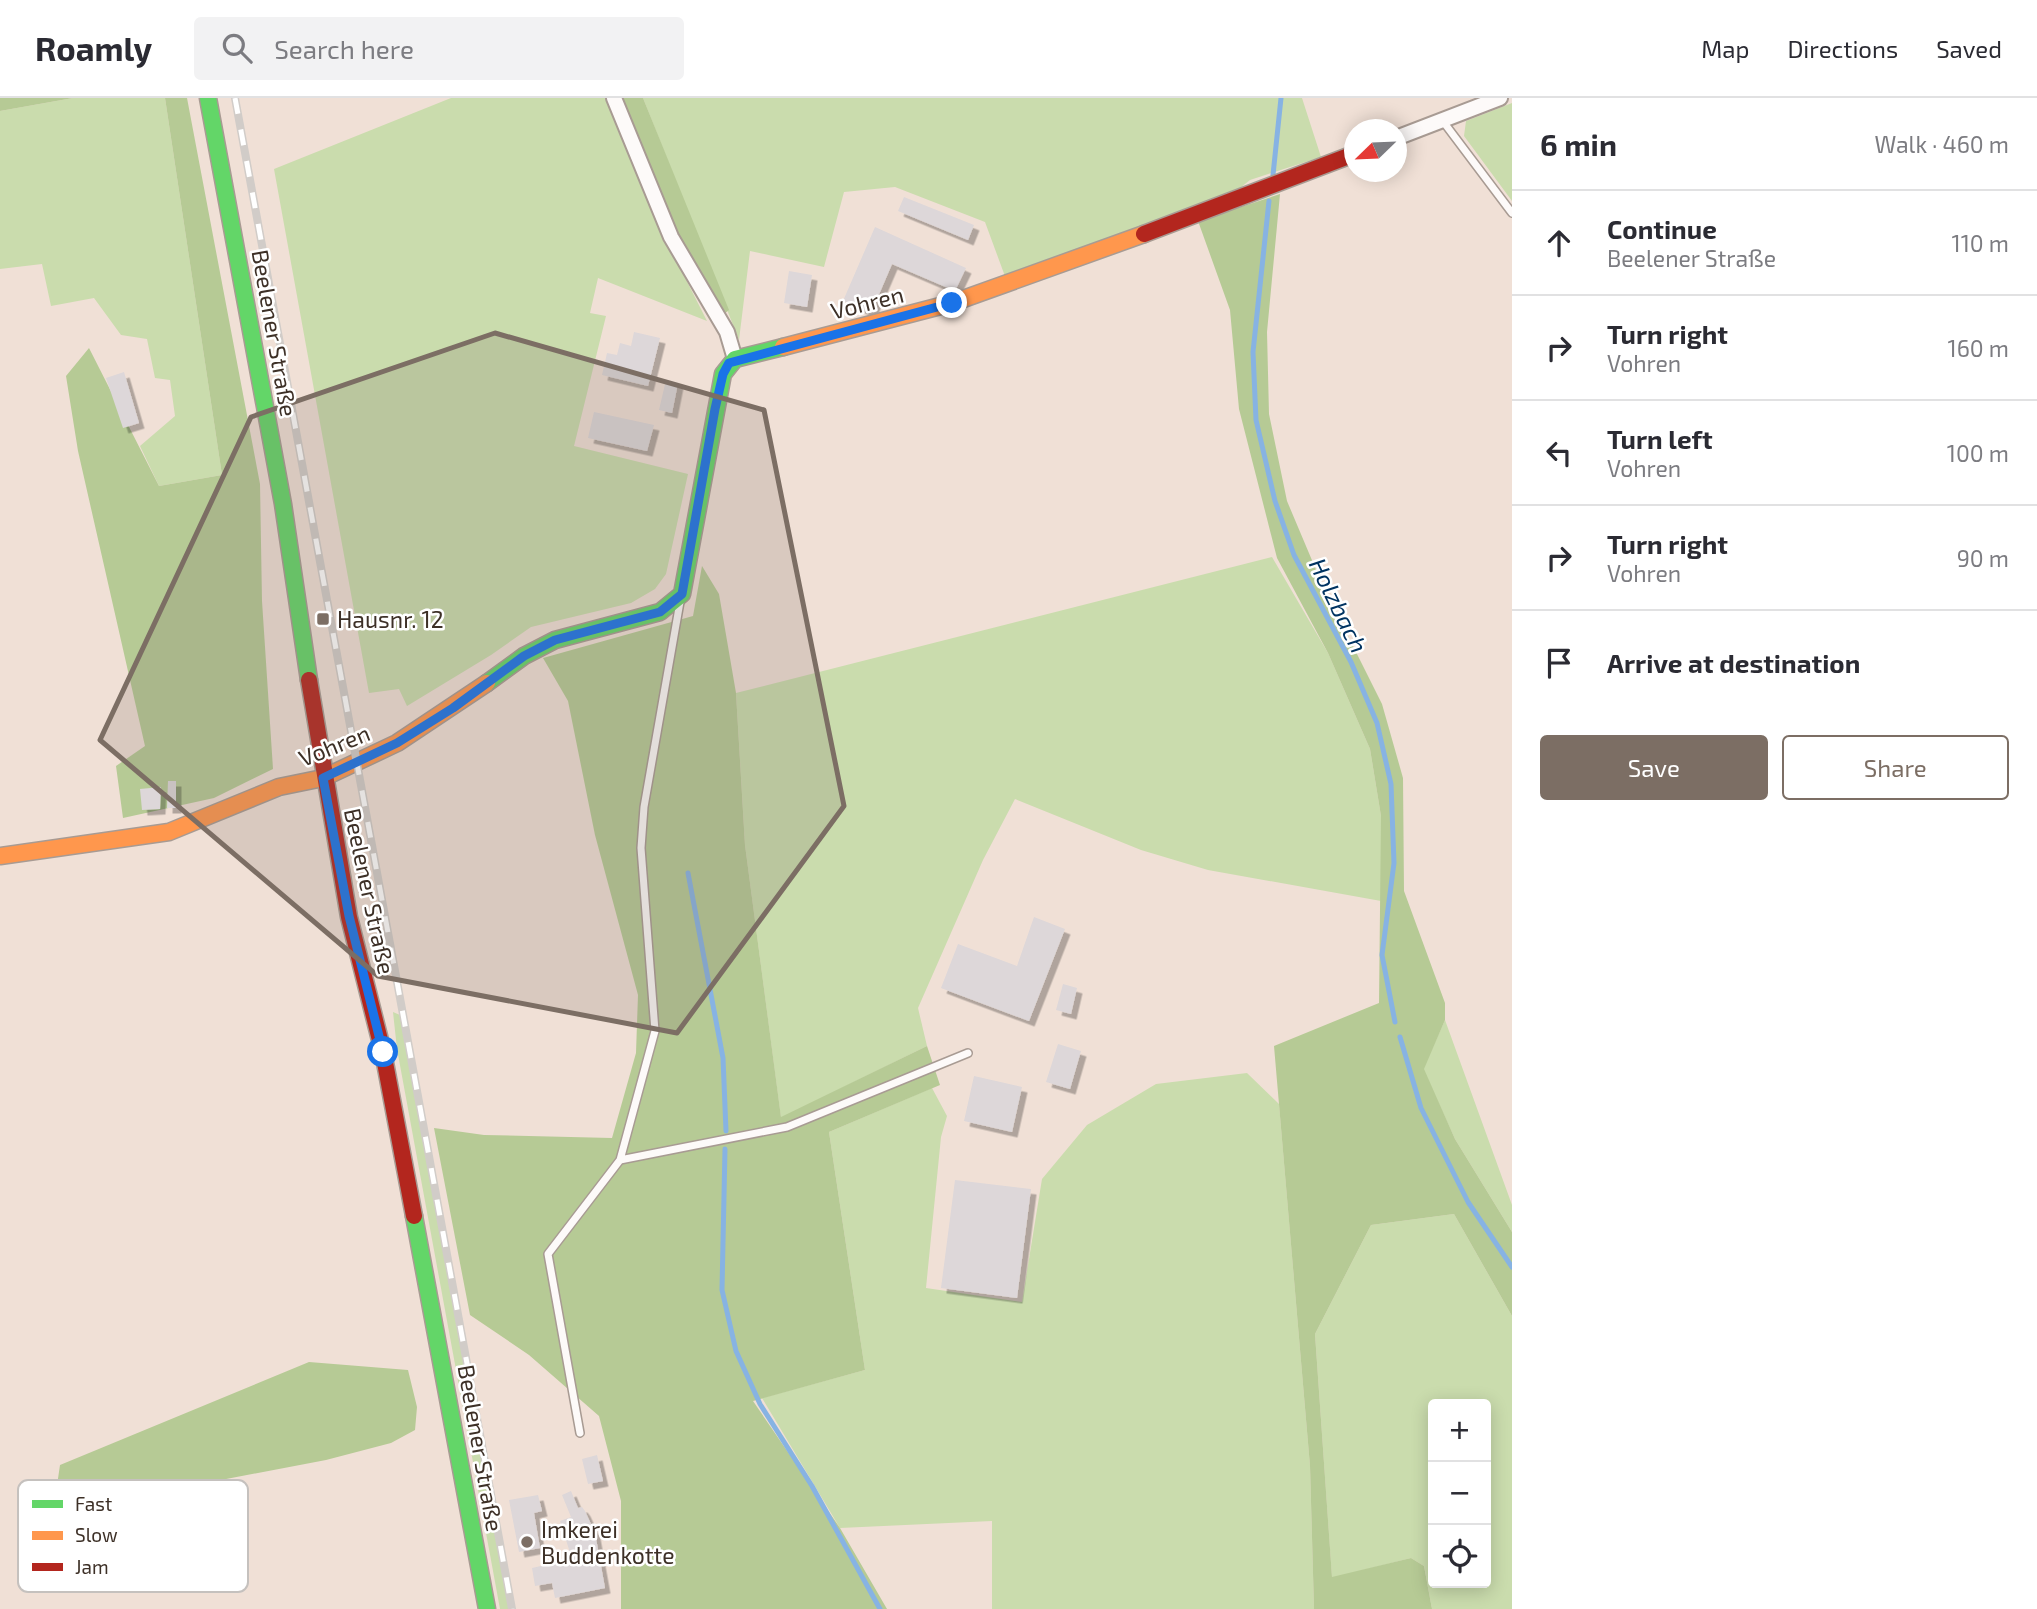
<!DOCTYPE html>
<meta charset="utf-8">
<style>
body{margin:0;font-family:"Exo 2",sans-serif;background:#f2f2f3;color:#2b2b33}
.controls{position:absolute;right:21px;bottom:21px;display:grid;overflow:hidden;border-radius:7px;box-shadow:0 4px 18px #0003}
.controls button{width:63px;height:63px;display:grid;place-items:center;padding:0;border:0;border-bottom:2px solid #e1e1e2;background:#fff;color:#2b2b33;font:35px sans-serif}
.compass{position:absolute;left:1344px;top:21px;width:63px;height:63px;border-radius:50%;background:#fff;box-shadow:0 4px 18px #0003;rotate:247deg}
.stop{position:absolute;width:21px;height:21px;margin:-16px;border:5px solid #1a73e8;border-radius:50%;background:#fff}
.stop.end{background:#1a73e8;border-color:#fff;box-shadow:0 2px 7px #0008}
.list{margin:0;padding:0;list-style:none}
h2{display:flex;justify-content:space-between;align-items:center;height:91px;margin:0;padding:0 28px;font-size:30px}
h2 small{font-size:23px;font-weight:400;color:#7c7c81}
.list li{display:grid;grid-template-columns:46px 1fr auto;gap:21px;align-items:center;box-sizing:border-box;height:105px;padding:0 28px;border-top:2px solid #e1e1e2}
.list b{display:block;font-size:26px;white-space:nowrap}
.list p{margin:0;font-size:23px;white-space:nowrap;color:#7c7c81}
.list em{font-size:23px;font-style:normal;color:#7c7c81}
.actions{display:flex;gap:14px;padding:21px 28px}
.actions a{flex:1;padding:16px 0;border:2px solid #7c6e64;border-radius:7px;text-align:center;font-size:24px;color:#7c6e64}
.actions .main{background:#7c6e64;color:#fff}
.icon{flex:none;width:38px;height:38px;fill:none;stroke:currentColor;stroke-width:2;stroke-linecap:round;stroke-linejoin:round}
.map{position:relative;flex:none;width:1512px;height:1511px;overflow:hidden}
header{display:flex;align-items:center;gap:42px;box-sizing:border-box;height:98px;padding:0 35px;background:#fff;border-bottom:2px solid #e1e1e2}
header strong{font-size:33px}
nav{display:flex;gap:38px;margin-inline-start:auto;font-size:24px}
.search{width:490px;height:63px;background:#f2f2f3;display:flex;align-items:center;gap:18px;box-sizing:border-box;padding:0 24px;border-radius:7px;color:#7c7c81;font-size:26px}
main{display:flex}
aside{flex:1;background:#fff}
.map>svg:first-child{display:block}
</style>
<header>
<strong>Roamly</strong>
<div class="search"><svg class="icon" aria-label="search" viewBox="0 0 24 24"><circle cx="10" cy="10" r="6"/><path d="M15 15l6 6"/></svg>Search here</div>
<nav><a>Map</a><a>Directions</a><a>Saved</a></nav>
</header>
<main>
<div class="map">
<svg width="1512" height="1511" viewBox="0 0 1512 1511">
<defs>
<filter id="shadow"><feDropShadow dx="5.5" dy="5.5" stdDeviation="0" flood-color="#0004"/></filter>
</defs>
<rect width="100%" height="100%" fill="#f0e0d6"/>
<path fill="#cadcad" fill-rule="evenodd" d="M73,0H165L222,377L159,388L140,348L175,318L170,282L155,280L147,241L121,237L94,200L51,208L42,166L0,171V13Z
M451,0H605L665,140L707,223L598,180L590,215L606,218L574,348L688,376L666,476L655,491L631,505L531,529L491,557L407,608L399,591L369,595L274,71Z
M643,0H1302L1321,59L1250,82L1235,94L1006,181L985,124L895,89L844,94L824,169L750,153L739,242Z
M1512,5V103L1464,38L1466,23Z
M1272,459L1328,555L1370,651L1381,718V803L1208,772L1141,752L1015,701L983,762L918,910L927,948L781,1020L745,747L736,595Z
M393,914L400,917L509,1511H500L397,951Z
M1445,922L1512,1107V1134L1455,1041L1423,971Z
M1247,975L1279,1006L1310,1368L1314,1511H992V1423L840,1430L762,1300L865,1272L829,1034L932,990L947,1018L941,1039L926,1190L1022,1204L1042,1081L1087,1027L1156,986Z
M1454,1116L1512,1218V1511H1432L1424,1468L1411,1460L1332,1480L1315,1236L1371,1127ZM1433,1306H1486V1485H1433Z"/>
<path fill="#b6ca95" d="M0,0H73L0,13Z
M165,0H187L260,386L262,503L273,671L214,700L123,720L116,668L145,648L78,353L66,278L89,250L159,388L222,377Z
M621,0H643L729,212L723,217L678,140Z
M1280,96L1267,234L1269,316L1287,403L1322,486L1382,606L1403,680L1404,793L1445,905V922L1424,971L1455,1041L1512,1134V1218L1454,1116L1371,1127L1315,1236L1332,1479L1411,1460L1424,1468L1432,1511H1314L1310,1368L1274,948L1379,905L1381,718L1370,651L1328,555L1277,460L1239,311L1230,212L1198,123Z
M702,468L719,496L736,595L745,747L781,1019L927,948L940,987L829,1034L865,1272L753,1303L840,1430L887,1511H621V1403L599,1318L529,1257L470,1217L434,1030L484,1037L612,1040L636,955L638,897L595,737L568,603L543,560L693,518Z
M309,1264L408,1272L417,1309L415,1332L391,1345L326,1362L221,1382L160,1401L77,1414L64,1412L55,1401L60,1367Z"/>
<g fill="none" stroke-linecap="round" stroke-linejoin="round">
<path stroke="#87b3e3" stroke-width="5" d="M1273,77L1281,0
M1269,103L1253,254L1256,322L1275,403L1294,457L1351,564L1377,625L1391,686L1394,765L1382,857L1395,924
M688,775L723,960L726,1033
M1400,939L1421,1010L1468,1104L1512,1169
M725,1051L722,1192L736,1253L760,1306L812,1388L880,1511"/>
</g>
<path fill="#ddd7d9" filter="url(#shadow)" d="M904,99L974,127L968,142L898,113Z
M875,129L966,170L955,193L892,166L871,215L843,203Z
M789,173L812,177L807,209L784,205Z
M634,234L660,240L648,288L602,277L607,255L617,257L620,245L631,248Z
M124,274L139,325L123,330L106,280Z
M666,282L678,285L672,315L659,312Z
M594,314L654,327L647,353L588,340Z
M168,683H176V710H167Z
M161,689L160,711L142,712L140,691Z
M1034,819L1065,831L1029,923L941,890L958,846L1017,868Z
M1063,886L1077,890L1071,916L1056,912Z
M1058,946L1081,953L1070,991L1046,984Z
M974,978L1022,989L1012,1034L964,1023Z
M955,1082L1031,1091L1017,1200L941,1190Z
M597,1357L603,1383L588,1386L582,1361Z
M571,1393L578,1410L582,1409L585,1413L595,1435L605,1490L555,1500L552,1485L535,1488L532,1470L572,1461L560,1423L571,1419L562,1397Z
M538,1397L542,1413L534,1415L540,1450L519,1454L509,1402Z"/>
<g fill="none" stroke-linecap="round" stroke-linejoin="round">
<g stroke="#a89b93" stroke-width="10">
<path id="lane" d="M1442,22L1512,115
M620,1062L655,933L641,750L644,709L680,504
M580,1335L548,1156L620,1062L787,1029L968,955"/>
</g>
<g stroke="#a89b93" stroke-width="18">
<path id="street" d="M614,0L671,139L727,234L735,261
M1396,40L1500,0"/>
</g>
<g stroke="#a89b93" stroke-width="19">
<path id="fast" d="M208,0L283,406L309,582
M487,585L524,558L555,542L660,514L682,496L723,276L735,261L783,249
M414,1118L487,1511"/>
</g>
<g stroke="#a89b93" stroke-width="19">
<path id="slow" d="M783,249L952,205L1144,136
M0,758L169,734L279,689L323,680L397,645L487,585"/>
</g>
<g stroke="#a89b93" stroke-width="19">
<path id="jam" d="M1144,136L1354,56
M309,582L349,819L383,954L414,1118"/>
</g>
<use href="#lane" stroke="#fdfaf9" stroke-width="7"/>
<use href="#street" stroke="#fdfaf9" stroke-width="14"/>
<use href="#fast" stroke="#63d668" stroke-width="16"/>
<use href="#slow" stroke="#ff974d" stroke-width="16"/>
<use href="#jam" stroke="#b3261e" stroke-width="16"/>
<g stroke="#d1ccc8" stroke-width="8">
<path id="rail" d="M235,0L512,1511"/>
</g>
<use href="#rail" stroke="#fff" stroke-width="5" stroke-dasharray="16" stroke-linecap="butt"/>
</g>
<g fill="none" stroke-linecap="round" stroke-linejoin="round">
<path stroke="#1a73e8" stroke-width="9" d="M383,954L349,818L323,680L397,645L453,610L524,558L555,542L660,514L682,496L715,311L723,276L729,265L952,205"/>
</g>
<path fill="#7c6e64" fill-opacity="0.2" stroke="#7c6e64" stroke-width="5" stroke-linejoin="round" d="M495,235L764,312L844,708L677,935L378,878L100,642L251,319Z"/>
<g fill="#7c6e64" stroke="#fff" stroke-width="2.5">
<rect x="316" y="514" width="14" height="14" rx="3.5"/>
<circle cx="527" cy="1444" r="7"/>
</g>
<g text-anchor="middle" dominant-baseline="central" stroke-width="5" stroke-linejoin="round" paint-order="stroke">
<g font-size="23" fill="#3d3027" stroke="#fff">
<text transform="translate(867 204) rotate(-14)">Vohren</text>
<text transform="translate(275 235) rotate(80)">Beelener Straße</text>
<text transform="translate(334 647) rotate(-22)">Vohren</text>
<text transform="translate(370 793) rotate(78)">Beelener Straße</text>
<text transform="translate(481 1350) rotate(80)">Beelener Straße</text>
</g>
<g font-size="23" fill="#3d3027" stroke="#fff" text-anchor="start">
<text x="337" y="521">Hausnr. 12</text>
<text x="541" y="1431">Imkerei<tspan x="541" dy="26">Buddenkotte</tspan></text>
</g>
<g font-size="24" font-style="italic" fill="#003361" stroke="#fff">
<text transform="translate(1339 507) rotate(64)">Holzbach</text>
</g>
</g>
<rect x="18" y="1382" width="230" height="112" rx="10" fill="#fff" stroke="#c5c1be" stroke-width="2"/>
<rect x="32" y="1402" width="31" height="8" fill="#63d668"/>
<rect x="32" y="1433" width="31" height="9" fill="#ff974d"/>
<rect x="32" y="1465" width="31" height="8" fill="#b3261e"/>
<g font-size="19" fill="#3d3027">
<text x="75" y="1413">Fast</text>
<text x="75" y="1444">Slow</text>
<text x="75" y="1476">Jam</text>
</g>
</svg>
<div class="controls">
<button>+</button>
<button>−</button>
<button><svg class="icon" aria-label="locate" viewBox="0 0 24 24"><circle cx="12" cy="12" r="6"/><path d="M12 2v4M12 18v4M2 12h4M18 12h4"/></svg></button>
</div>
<svg class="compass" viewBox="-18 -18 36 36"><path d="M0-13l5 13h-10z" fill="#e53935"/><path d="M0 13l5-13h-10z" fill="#7c7c81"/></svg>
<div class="stop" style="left:383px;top:954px"></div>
<div class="stop end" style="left:952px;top:205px"></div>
</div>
<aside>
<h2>6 min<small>Walk · 460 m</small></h2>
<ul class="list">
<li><svg class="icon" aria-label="ahead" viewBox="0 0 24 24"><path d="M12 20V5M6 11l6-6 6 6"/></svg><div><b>Continue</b><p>Beelener Straße</p></div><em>110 m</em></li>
<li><svg class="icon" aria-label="right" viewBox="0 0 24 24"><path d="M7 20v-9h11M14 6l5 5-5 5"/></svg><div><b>Turn right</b><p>Vohren</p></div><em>160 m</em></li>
<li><svg class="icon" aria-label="left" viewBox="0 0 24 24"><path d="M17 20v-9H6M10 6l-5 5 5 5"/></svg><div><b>Turn left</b><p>Vohren</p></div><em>100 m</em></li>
<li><svg class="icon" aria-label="right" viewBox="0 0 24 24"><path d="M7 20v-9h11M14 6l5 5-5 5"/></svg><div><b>Turn right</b><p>Vohren</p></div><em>90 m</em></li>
<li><svg class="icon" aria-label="arrive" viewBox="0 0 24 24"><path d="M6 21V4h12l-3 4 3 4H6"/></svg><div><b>Arrive at destination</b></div></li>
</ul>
<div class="actions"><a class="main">Save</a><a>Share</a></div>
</aside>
</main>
